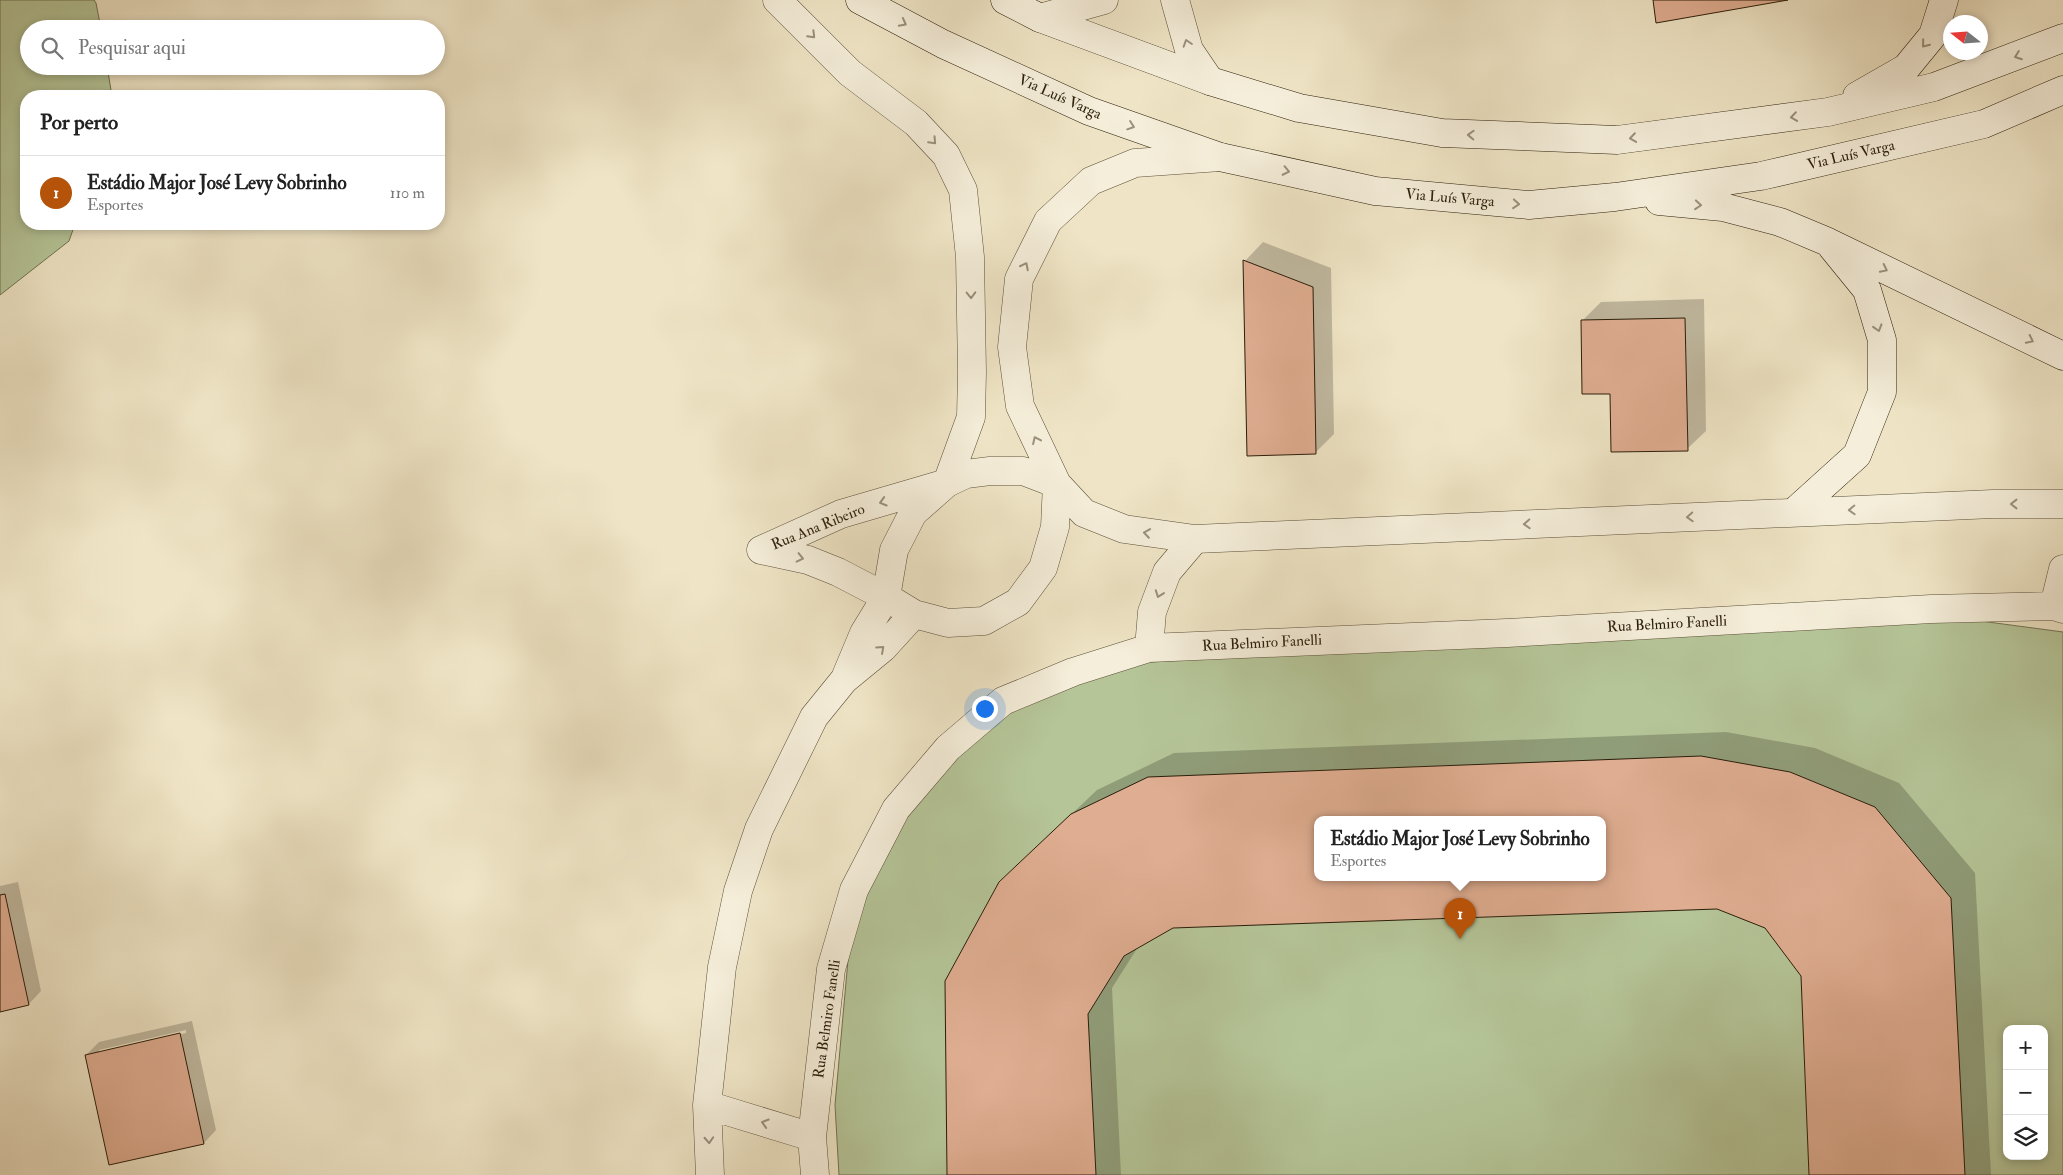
<!DOCTYPE html>
<html lang="pt">
<meta charset="utf-8">
<style>
body{margin:0;font-family:"IM FELL Double Pica",serif;background:#f6f6f6;color:#222}
.controls{position:absolute;right:15px;bottom:15px;display:grid;overflow:hidden;border-radius:10px;box-shadow:0 2px 8px #0003}
.controls button{width:45px;height:45px;display:grid;place-items:center;padding:0;border:0;border-bottom:1px solid #e0e0e0;background:#fff;color:#222;font:25px sans-serif}
.compass{position:absolute;left:1943px;top:15px;width:45px;height:45px;border-radius:50%;background:#fff;box-shadow:0 2px 8px #0003;rotate:287deg}
.you{position:absolute;left:984px;top:708px;width:18px;height:18px;margin:-12px;border:4px solid #fff;border-radius:50%;background:#1a73e8;box-shadow:0 0 0 8px #1a73e833}
.badge{display:grid;place-items:center;width:32px;height:32px;border-radius:50%;background:#b45309;color:#fff;font-size:16px;font-weight:700}
.pin{position:absolute;translate:-50% -41px;filter:drop-shadow(0 1px 2px #0008)}
.pin::after{content:'';position:absolute;top:26px;width:18px;height:15px;background:inherit;clip-path:polygon(0 0,100% 0,50% 100%)}
.popup{position:absolute;left:1314px;top:816px;width:292px;height:65px;box-sizing:border-box;display:grid;place-content:center;border-radius:10px;background:#fff;filter:drop-shadow(0 1px 4px #0005);font-size:16px;white-space:nowrap;color:#767676}
.popup b{font-size:19px;color:#222}
.popup::after{content:'';position:absolute;left:50%;top:100%;margin-left:-10px;border:10px solid transparent;border-top-color:#fff}
.list{margin:0;padding:0;list-style:none}
h2{display:flex;justify-content:space-between;align-items:center;height:65px;margin:0;padding:0 20px;font-size:21px}
h2 small{font-size:16px;font-weight:400;color:#767676}
.list li{display:grid;grid-template-columns:32px 1fr auto;gap:15px;align-items:center;box-sizing:border-box;height:75px;padding:0 20px;border-top:1px solid #e0e0e0}
.list b{display:block;font-size:19px;white-space:nowrap}
.list p{margin:0;font-size:16px;white-space:nowrap;color:#767676}
.list em{font-size:16px;font-style:normal;color:#767676}
.icon{flex:none;width:28px;height:28px;fill:none;stroke:currentColor;stroke-width:2;stroke-linecap:round;stroke-linejoin:round}
.map{position:relative;flex:none;width:2063px;height:1175px;overflow:hidden}
.search{position:absolute;background:#fff;box-shadow:0 2px 8px #0003;left:20px;top:20px;width:425px;height:55px;display:flex;align-items:center;gap:12px;box-sizing:border-box;padding:0 18px;border-radius:28px;color:#767676;font-size:19px}
.panel{position:absolute;background:#fff;box-shadow:0 2px 8px #0003;left:20px;top:90px;width:425px;height:140px;border-radius:20px}
.map>svg:first-child{display:block}
</style>
<div class="map">
<svg width="2063" height="1175" viewBox="0 0 2063 1175">
<rect width="100%" height="100%" fill="#efe5c6"/>
<filter id="stains"><feTurbulence type="fractalNoise" baseFrequency=".004" numOctaves="4"/><feColorMatrix values="0 0 0 0 .2 0 0 0 0 .09 0 0 0 0 .02 0 0 0 .5 -.17"/></filter>
<radialGradient id="worn" r=".72"><stop offset=".6" stop-color="#630" stop-opacity="0"/><stop offset="1" stop-color="#630" stop-opacity=".3"/></radialGradient>
<path fill="#b5c598" stroke="#707150" fill-rule="evenodd" d="M0,0H94L96,3L101,29H29V66H107L112,96H26V224H75L69,241L0,295Z
M1943,616L2063,632V1175H839L835,1105L848,960L858,901L898,818L950,755L1005,712L1073,681L1149,662ZM1318,820H1602V878H1318ZM2007,1029H2044V1156H2007Z"/>
<path fill="#0003" fill-rule="evenodd" d="M1263,242L1331,268L1334,434L1315,453L1248,454L1245,261Z
M1704,299L1706,431L1687,449L1611,392L1582,321L1601,302Z
M1726,732L1815,748L1899,783L1975,873L1991,1175H1811L1803,976L1765,927L1717,908L1173,927L1138,947L1112,988L1121,1175H948L1000,882L1097,790L1174,753ZM1318,820H1602V878H1318Z
M18,882L41,991L29,1004L0,1010V886Z
M192,1021L216,1130L204,1143L86,1055L99,1042ZM186,1030V1033L99,1053V1050Z"/>
<path fill="#dfad91" stroke="#2a1d09" fill-rule="evenodd" d="M1653,0H1788L1656,23Z
M1243,260L1313,287L1316,454L1247,456Z
M1685,318L1688,451L1611,452L1610,394H1582L1581,320Z
M1701,756L1790,772L1875,807L1951,898L1965,1175H1809L1801,976L1765,928L1717,909L1173,928L1124,956L1088,1014L1096,1175H947L945,981L999,882L1071,814L1148,777ZM1318,820H1602V878H1318Z
M5,894L29,1005L0,1012V895Z
M180,1033L204,1144L109,1165L85,1055Z"/>
<g fill="none" stroke-linecap="round" stroke-linejoin="round">
<g stroke="#5b4f38" stroke-width="29">
<path id="minor" d="M1175,0L1189,50L1210,81
M1040,18L1104,0
M1220,157L1135,163L1091,181L1048,221L1019,279L1012,347L1020,406L1057,484L1084,513L1124,529L1195,539L1993,504H2063
M990,471H1023L1057,484L1055,527L1043,568L1018,602L984,621L948,623L914,614L886,597L894,550L913,513L947,483L966,474Z
M761,550L841,514L947,483L971,417L972,372L970,257L963,190L946,155L916,123L850,73L777,0
M761,550L808,560L838,572L886,597L864,633L846,676
M2054,606L2063,569
M1149,648L1152,612L1167,572L1195,539
M707,1105L812,1137
M710,1175L707,1105L722,967L738,891L759,829L814,717L844,680L883,648L914,614
M815,1175L812,1137L831,969L854,890L896,809L948,748L1003,701L1073,672L1149,648L1507,633L1931,609L2054,606L2063,609"/>
</g>
<g stroke="#2a1d09" stroke-width="29">
<path id="secondary" d="M860,0L943,44L1089,111L1220,157L1375,191L1529,205L1615,197L1761,176L1984,124L2063,90
M1005,0L1040,18L1210,81L1299,108L1442,133L1617,140L1828,112L1934,87L2063,38
M1857,96L1906,68L1933,35L1944,0
M1659,201L1723,207L1780,222L1828,242L2063,356
M1794,512L1857,455L1882,392V340L1867,290L1832,247"/>
</g>
<use href="#minor" stroke="#f5eeda" stroke-width="28"/>
<use href="#secondary" stroke="#f5eeda" stroke-width="28"/>
</g>
<defs><path id="oneway-chevron" d="M-2-3.5L2.5 0L-2 3.5" fill="none" stroke-width="1.6" stroke-linecap="round" stroke-linejoin="round" transform="scale(1.25)"/></defs>
<g stroke="#9a907c">
<use href="#oneway-chevron" transform="translate(903 23) rotate(28)"/>
<use href="#oneway-chevron" transform="translate(812 35) rotate(45)"/>
<use href="#oneway-chevron" transform="translate(1187 43) rotate(-108)"/>
<use href="#oneway-chevron" transform="translate(1925 44) rotate(129)"/>
<use href="#oneway-chevron" transform="translate(2018 56) rotate(160)"/>
<use href="#oneway-chevron" transform="translate(1794 117) rotate(172)"/>
<use href="#oneway-chevron" transform="translate(1131 126) rotate(19)"/>
<use href="#oneway-chevron" transform="translate(1471 135) rotate(-178)"/>
<use href="#oneway-chevron" transform="translate(1633 138) rotate(172)"/>
<use href="#oneway-chevron" transform="translate(933 141) rotate(47)"/>
<use href="#oneway-chevron" transform="translate(1286 171) rotate(12)"/>
<use href="#oneway-chevron" transform="translate(1516 204) rotate(5)"/>
<use href="#oneway-chevron" transform="translate(1698 205) rotate(5)"/>
<use href="#oneway-chevron" transform="translate(1025 266) rotate(-63)"/>
<use href="#oneway-chevron" transform="translate(1884 269) rotate(26)"/>
<use href="#oneway-chevron" transform="translate(971 295) rotate(89)"/>
<use href="#oneway-chevron" transform="translate(1878 328) rotate(73)"/>
<use href="#oneway-chevron" transform="translate(2030 340) rotate(26)"/>
<use href="#oneway-chevron" transform="translate(1036 440) rotate(-115)"/>
<use href="#oneway-chevron" transform="translate(883 502) rotate(163)"/>
<use href="#oneway-chevron" transform="translate(2014 504) rotate(-180)"/>
<use href="#oneway-chevron" transform="translate(1852 510) rotate(178)"/>
<use href="#oneway-chevron" transform="translate(1690 517) rotate(177)"/>
<use href="#oneway-chevron" transform="translate(1527 524) rotate(177)"/>
<use href="#oneway-chevron" transform="translate(1147 533) rotate(-172)"/>
<use href="#oneway-chevron" transform="translate(800 558) rotate(13)"/>
<use href="#oneway-chevron" transform="translate(1159 594) rotate(110)"/>
<use href="#oneway-chevron" transform="translate(881 649) rotate(-42)"/>
<use href="#oneway-chevron" transform="translate(765 1123) rotate(-163)"/>
<use href="#oneway-chevron" transform="translate(709 1140) rotate(87)"/>
</g>
<g text-anchor="middle" dominant-baseline="central" stroke-width="4.5" stroke-linejoin="round" paint-order="stroke">
<g font-size="15" fill="#2a1d09" stroke="#f5eeda">
<text transform="translate(1060 97) rotate(24)">Via Luís Varga</text>
<text transform="translate(1851 155) rotate(-13)">Via Luís Varga</text>
<text transform="translate(1450 198) rotate(5)">Via Luís Varga</text>
<text transform="translate(818 527) rotate(-22)">Rua Ana Ribeiro</text>
<text transform="translate(1667 624) rotate(-3)">Rua Belmiro Fanelli</text>
<text transform="translate(1262 643) rotate(-3)">Rua Belmiro Fanelli</text>
<text transform="translate(827 1019) rotate(-82)">Rua Belmiro Fanelli</text>
</g>
</g>
<rect width="100%" height="100%" filter="url(#stains)"/>
<rect width="100%" height="100%" fill="url(#worn)"/>
</svg>
<div class="controls">
<button>+</button>
<button>−</button>
<button><svg class="icon" aria-label="layers" viewBox="0 0 24 24"><path d="M12 4l9 5-9 5-9-5zM3 14l9 5 9-5"/></svg></button>
</div>
<svg class="compass" viewBox="-18 -18 36 36"><path d="M0-13l5 13h-10z" fill="#e53935"/><path d="M0 13l5-13h-10z" fill="#767676"/></svg>
<div class="you"></div>
<div class="pin badge" style="left:1460px;top:939px">1</div>
<div class="popup"><b>Estádio Major José Levy Sobrinho</b>Esportes</div>
<div class="search"><svg class="icon" aria-label="search" viewBox="0 0 24 24"><circle cx="10" cy="10" r="6"/><path d="M15 15l6 6"/></svg>Pesquisar aqui</div>
<section class="panel">
<h2>Por perto<small></small></h2>
<ul class="list">
<li><span class="badge">1</span><div><b>Estádio Major José Levy Sobrinho</b><p>Esportes</p></div><em>110 m</em></li>
</ul>
</section>
</div>
